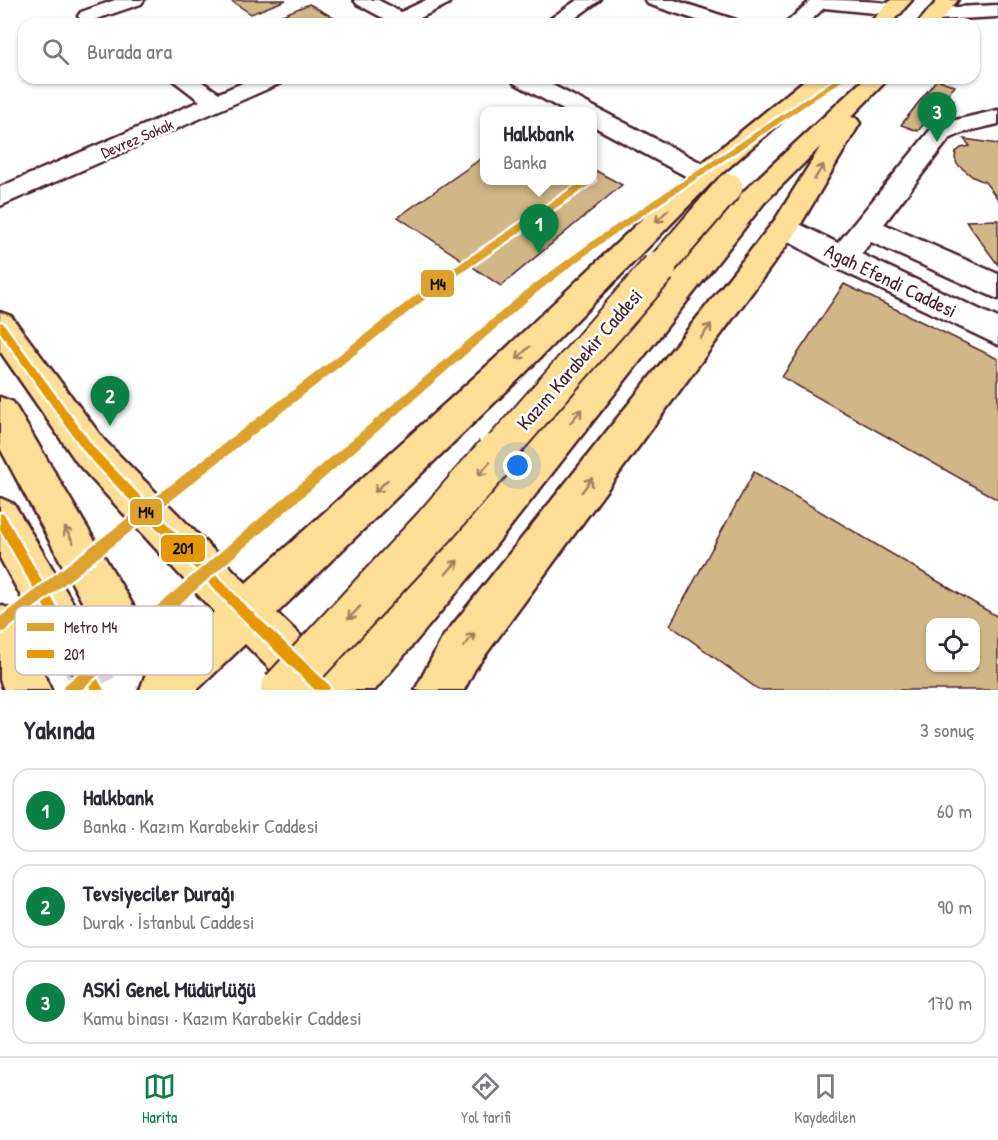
<!DOCTYPE html>
<html lang="tr">
<meta charset="utf-8">
<style>
body{margin:0;font-family:"Patrick Hand",sans-serif;background:#f7f7f7;color:#2b2b33}
.controls{position:absolute;right:18px;bottom:18px;display:grid;overflow:hidden;border-radius:12px;box-shadow:0 2px 4px #0004}
.controls button{width:54px;height:54px;display:grid;place-items:center;padding:0;border:0;border-bottom:2px solid #e1e1e2;background:#fff;color:#2b2b33;font:30px sans-serif}
.you{position:absolute;left:518px;top:466px;width:21px;height:21px;margin:-15px;border:4px solid #fff;border-radius:50%;background:#1a73e8;box-shadow:0 0 0 9px #1a73e833}
.badge{display:grid;place-items:center;width:39px;height:39px;border-radius:50%;background:#0b8043;color:#fff;font-size:20px;font-weight:700}
.pin{position:absolute;translate:-50% -50px;filter:drop-shadow(0 2px 3px #0008)}
.pin::after{content:'';position:absolute;top:32px;width:21px;height:18px;background:inherit;clip-path:polygon(0 0,100% 0,50% 100%)}
.popup{position:absolute;left:480px;top:107px;width:117px;height:78px;box-sizing:border-box;display:grid;place-content:center;border-radius:12px;background:#fff;filter:drop-shadow(0 2px 4px #0005);font-size:20px;white-space:nowrap;color:#7c7c81}
.popup b{font-size:22px;color:#2b2b33}
.popup::after{content:'';position:absolute;left:50%;top:100%;margin-left:-12px;border:12px solid transparent;border-top-color:#fff}
.list{margin:0;padding:0;list-style:none}
h2{display:flex;justify-content:space-between;align-items:center;height:78px;margin:0;padding:0 24px;font-size:26px}
h2 small{font-size:20px;font-weight:400;color:#7c7c81}
.list li{display:grid;grid-template-columns:39px 1fr auto;gap:18px;align-items:center;box-sizing:border-box;height:84px;margin:0 12px 12px;padding:0 12px;border:2px solid #e1e1e2;border-radius:18px}
.list b{display:block;font-size:22px;white-space:nowrap}
.list p{margin:0;font-size:20px;white-space:nowrap;color:#7c7c81}
.list em{font-size:20px;font-style:normal;color:#7c7c81}
.icon{flex:none;width:33px;height:33px;fill:none;stroke:currentColor;stroke-width:2;stroke-linecap:round;stroke-linejoin:round}
.map{position:relative;flex:none;width:998px;height:690px;overflow:hidden}
.search{position:absolute;background:#fff;box-shadow:0 2px 4px #0004;left:18px;right:18px;top:18px;height:66px;display:flex;align-items:center;gap:15px;box-sizing:border-box;padding:0 21px;border-radius:18px;color:#7c7c81;font-size:22px}
.sheet{height:366px;background:#fff}
nav{display:flex;justify-content:space-around;align-items:center;box-sizing:border-box;height:84px;border-top:2px solid #e1e1e2;background:#fff;font-size:16px;color:#7c7c81}
nav a{display:grid;justify-items:center;gap:3px}
nav .on{color:#0b8043}
.map>svg:first-child{display:block}
</style>
<div class="map">
<svg width="998" height="690" viewBox="0 0 998 690">
<rect width="100%" height="100%" fill="#fff"/>
<filter id="ink" filterUnits="userSpaceOnUse"><feTurbulence type="fractalNoise" baseFrequency=".0167" numOctaves="2"/><feDisplacementMap in="SourceGraphic" scale="12" xChannelSelector="R" yChannelSelector="G"/><feConvolveMatrix kernelMatrix="1 2 1 2 8 2 1 2 1" color-interpolation-filters="sRGB"/></filter>
<g filter="url(#ink)">
<path fill="#d1b687" stroke="#4a1f2b" stroke-width="1.5" fill-rule="evenodd" d="M230,0H286L251,14Z
M309,4L345,24H269L265,22Z
M937,79L955,86L946,97L954,100L944,115L934,111L918,131L901,125Z
M964,139L998,144V199L985,182L973,177L957,164L955,158L956,152L961,148L970,146Z
M485,156V180H593V169L622,185L501,286L398,217Z
M998,220V265L966,221Z
M844,284L998,359V500L782,377Z
M754,472L998,617V690H759L670,625ZM930,622H976V668H930Z"/>
<g fill="none" stroke-linecap="round" stroke-linejoin="round">
<path stroke="#dbd2d5" stroke-width="42" stroke-dasharray="42 21" stroke-linecap="butt" d="M118,623L163,690
M76,651L98,690"/>
<g stroke="#4a1f2b" stroke-width="5">
<path id="minor" d="M115,0H144L141,4L88,22L81,20L78,16L81,12Z
M354,0H378L401,12L426,0H451L448,4L416,20L419,24H381L385,19L357,4Z
M577,0H600L567,24H543Z
M645,0H674L736,20L739,24H709L648,4Z
M811,0C840,0 872,0 901,5L904,9L901,13L894,15L824,8L807,24H785Z
M998,5V17L936,20L929,18L926,14L929,10L936,8Z
M170,78H196L219,93L254,78H284L281,83L0,206V187L200,101Z
M511,78H539L713,169L717,175L713,181L704,183L695,181L593,126V112H567L514,83Z
M998,110V124L964,132L949,139L884,224L998,274V299L871,242L861,254L998,318V345L832,266L775,234L771,227L775,220L785,217L838,243L931,129L947,122Z"/>
</g>
<g stroke="#4a1f2b" stroke-width="5">
<path id="major" d="M891,0H912L890,24H869Z
M938,0H958L938,24H917Z
M807,78H832L713,181L523,375L277,613L333,667L460,527L744,191L865,78H889L851,117L856,118L860,123L795,234L475,669L464,690H415L443,637L775,220L821,146L764,203L488,555L375,690H291L245,644L197,690H140L146,673L214,612L78,464L0,351V312L11,316L104,440L246,583L499,355L695,169Z
M0,397L13,402L134,607L140,623L134,639L118,645L102,639L0,448Z
M0,498L14,504L92,635L99,651L92,667L76,674L60,667L0,558Z
M0,605L16,611L51,690H4L0,680Z"/>
</g>
<use href="#minor" fill="#fff" fill-rule="evenodd"/>
<use href="#major" fill="#fdde96" fill-rule="evenodd"/>
<g stroke="#4a1f2b" stroke-width="31" stroke-linecap="butt">
<path id="major-bridge-far2" d="M658,269L729,187"/>
</g>
<g stroke="#4a1f2b" stroke-width="38" stroke-linecap="butt">
<path id="major-bridge-far1" d="M495,456L659,268"/>
</g>
<g stroke="#4a1f2b" stroke-width="46" stroke-linecap="butt">
<path id="major-bridge" d="M282,690L434,527L496,455"/>
</g>
<use href="#major-bridge-far2" stroke="#fdde96" stroke-width="27"/>
<use href="#major-bridge-far1" stroke="#fdde96" stroke-width="34"/>
<use href="#major-bridge" stroke="#fdde96" stroke-width="42"/>
<g stroke="#fff" stroke-width="5">
<path id="bus-1" d="M0,322L3,323L95,449L248,608L329,685L330,690H315L240,616L87,455L0,332Z
M0,513L4,514L104,690H91L0,529Z"/>
</g>
<use href="#bus-1" fill="#e69804" fill-rule="evenodd"/>
<g stroke="#fff" stroke-width="5">
<path id="metro-1" d="M837,78H846L603,242L535,294L81,690H63L65,685L529,288L597,238Z
M593,178L595,180L594,182L439,288L5,631L0,633V617L433,282L584,180H593Z"/>
</g>
<use href="#metro-1" fill="#dda12e" fill-rule="evenodd"/>
</g>
<defs><path id="oneway-shaft" d="M-6 0H5M1.5-3L5.5 0L1.5 3" fill="none" stroke-width="1.6" stroke-linecap="round" stroke-linejoin="round" transform="scale(1.5)"/></defs>
<g stroke="#a47e60">
<use href="#oneway-shaft" transform="translate(819 172) rotate(-59)"/>
<use href="#oneway-shaft" transform="translate(662 216) rotate(136)"/>
<use href="#oneway-shaft" transform="translate(706 331) rotate(-53)"/>
<use href="#oneway-shaft" transform="translate(523 353) rotate(136)"/>
<use href="#oneway-shaft" transform="translate(576 416) rotate(-51)"/>
<use href="#oneway-shaft" transform="translate(484 469) rotate(131)"/>
<use href="#oneway-shaft" transform="translate(587 485) rotate(-53)"/>
<use href="#oneway-shaft" transform="translate(381 486) rotate(137)"/>
<use href="#oneway-shaft" transform="translate(69 535) rotate(-119)"/>
<use href="#oneway-shaft" transform="translate(452 567) rotate(-49)"/>
<use href="#oneway-shaft" transform="translate(354 613) rotate(133)"/>
<use href="#oneway-shaft" transform="translate(469 640) rotate(-53)"/>
</g>
</g>
<g text-anchor="middle" dominant-baseline="central" stroke-width="5" stroke-linejoin="round" paint-order="stroke">
<g font-size="16" fill="#4a1f2b" stroke="#fff">
<text transform="translate(137 138) rotate(-23)">Devrez Sokak</text>
</g>
<g font-size="20" fill="#4a1f2b" stroke="#fff">
<text transform="translate(891 280) rotate(26)">Agah Efendi Caddesi</text>
<text transform="translate(579 359) rotate(-49)">Kazım Karabekir Caddesi</text>
</g>
</g>
<rect x="15" y="606" width="198" height="69" rx="9" fill="#fff" stroke="#c9bcbf" stroke-width="1.5"/>
<rect x="27" y="623" width="27" height="8" fill="#dda12e"/>
<rect x="27" y="650" width="27" height="8" fill="#e69804"/>
<g font-size="16" fill="#4a1f2b">
<text x="64" y="633">Metro M4</text>
<text x="64" y="660">201</text>
</g>
<g stroke="#fff" stroke-width="2">
<rect x="420" y="269" width="35" height="29" rx="6" fill="#dda12e"/>
<rect x="129" y="498" width="34" height="28" rx="6" fill="#dda12e"/>
<rect x="160" y="534" width="46" height="29" rx="6" fill="#e69804"/>
</g>
<g font-size="16" text-anchor="middle" font-weight="bold" fill="#111">
<text x="438" y="290">M4</text>
<text x="146" y="518">M4</text>
<text x="183" y="554">201</text>
</g>
</svg>
<div class="controls">
<button><svg class="icon" aria-label="locate" viewBox="0 0 24 24"><circle cx="12" cy="12" r="6"/><path d="M12 2v4M12 18v4M2 12h4M18 12h4"/></svg></button>
</div>
<div class="you"></div>
<div class="pin badge" style="left:539px;top:254px">1</div>
<div class="popup"><b>Halkbank</b>Banka</div>
<div class="pin badge" style="left:110px;top:426px">2</div>
<div class="pin badge" style="left:937px;top:142px">3</div>
<div class="search"><svg class="icon" aria-label="search" viewBox="0 0 24 24"><circle cx="10" cy="10" r="6"/><path d="M15 15l6 6"/></svg>Burada ara</div>
</div>
<section class="sheet">
<h2>Yakında<small>3 sonuç</small></h2>
<ul class="list">
<li><span class="badge">1</span><div><b>Halkbank</b><p>Banka · Kazım Karabekir Caddesi</p></div><em>60 m</em></li>
<li><span class="badge">2</span><div><b>Tevsiyeciler Durağı</b><p>Durak · İstanbul Caddesi</p></div><em>90 m</em></li>
<li><span class="badge">3</span><div><b>ASKİ Genel Müdürlüğü</b><p>Kamu binası · Kazım Karabekir Caddesi</p></div><em>170 m</em></li>
</ul>
</section>
<nav>
<a class="on"><svg class="icon" aria-label="map" viewBox="0 0 24 24"><path d="M3 6l6-2 6 2 6-2v14l-6 2-6-2-6 2zM9 4v14M15 6v14"/></svg>Harita</a>
<a><svg class="icon" aria-label="directions" viewBox="0 0 24 24"><path d="M12 3l9 9-9 9-9-9zM9 14v-3h6M13 9l2 2-2 2"/></svg>Yol tarifi</a>
<a><svg class="icon" aria-label="saved" viewBox="0 0 24 24"><path d="M7 4h10v16l-5-4-5 4z"/></svg>Kaydedilen</a>
</nav>
